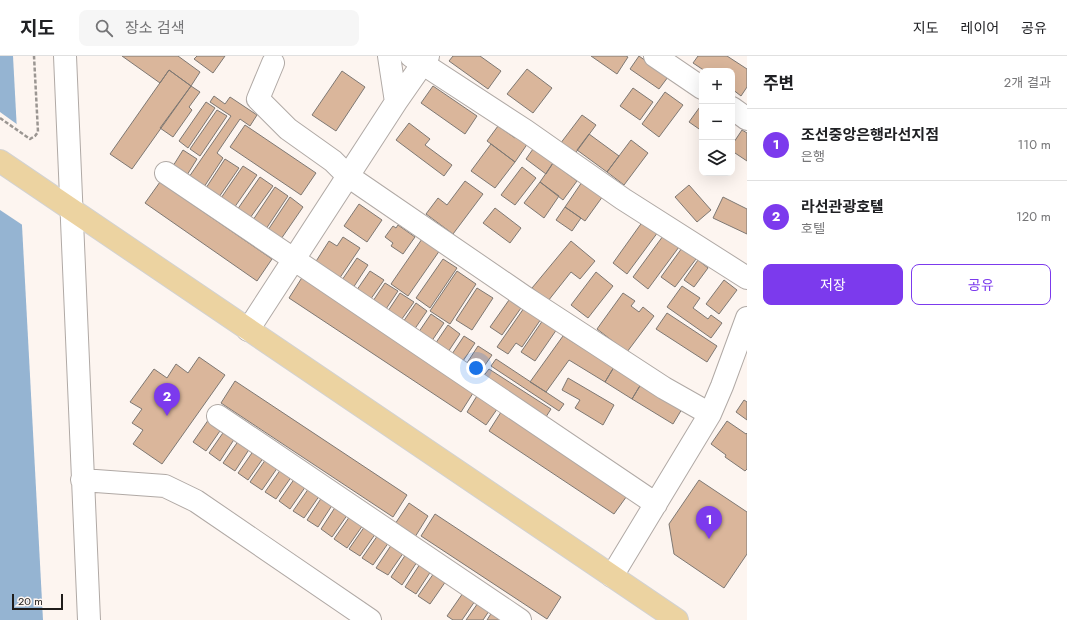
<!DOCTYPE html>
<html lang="ko">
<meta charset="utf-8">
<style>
body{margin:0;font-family:Jost,"Noto Sans KR",sans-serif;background:#f6f6f6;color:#202124}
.controls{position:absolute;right:12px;top:12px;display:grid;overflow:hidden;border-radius:8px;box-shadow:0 4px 16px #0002}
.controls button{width:36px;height:36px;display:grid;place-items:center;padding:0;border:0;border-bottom:1px solid #e0e0e0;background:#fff;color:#202124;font:20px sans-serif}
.scale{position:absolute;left:12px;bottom:10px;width:51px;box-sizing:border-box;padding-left:4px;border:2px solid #1f1c1a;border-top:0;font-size:11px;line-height:14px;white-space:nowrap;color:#1f1c1a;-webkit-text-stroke:3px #fdf5f0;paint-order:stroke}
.you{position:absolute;left:476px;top:312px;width:14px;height:14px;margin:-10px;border:3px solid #fff;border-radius:50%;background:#1a73e8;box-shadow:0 0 0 6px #1a73e833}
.badge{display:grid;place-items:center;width:26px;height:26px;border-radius:50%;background:#7c3aed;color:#fff;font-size:13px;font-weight:700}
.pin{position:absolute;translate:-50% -33px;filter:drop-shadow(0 1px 2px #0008)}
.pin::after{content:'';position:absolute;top:21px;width:14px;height:12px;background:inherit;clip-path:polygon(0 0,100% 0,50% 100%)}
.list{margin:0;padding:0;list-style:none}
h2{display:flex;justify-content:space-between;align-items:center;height:52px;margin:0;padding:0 16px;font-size:17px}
h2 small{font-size:13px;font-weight:400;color:#757577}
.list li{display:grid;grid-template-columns:26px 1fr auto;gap:12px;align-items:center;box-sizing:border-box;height:72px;padding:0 16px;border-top:1px solid #e0e0e0}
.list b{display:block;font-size:15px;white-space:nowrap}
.list p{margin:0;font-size:13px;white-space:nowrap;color:#757577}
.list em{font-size:13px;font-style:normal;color:#757577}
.actions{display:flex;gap:8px;padding:12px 16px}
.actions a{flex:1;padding:9px 0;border:1px solid #7c3aed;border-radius:8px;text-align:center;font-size:14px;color:#7c3aed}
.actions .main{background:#7c3aed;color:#fff}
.icon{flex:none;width:22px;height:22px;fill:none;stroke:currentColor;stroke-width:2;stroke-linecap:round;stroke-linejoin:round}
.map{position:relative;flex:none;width:747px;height:564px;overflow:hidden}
header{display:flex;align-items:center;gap:24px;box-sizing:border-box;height:56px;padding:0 20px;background:#fff;border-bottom:1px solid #e0e0e0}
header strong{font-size:19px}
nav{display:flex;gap:22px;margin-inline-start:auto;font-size:14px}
.search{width:280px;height:36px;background:#f6f6f6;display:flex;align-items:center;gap:10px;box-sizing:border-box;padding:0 14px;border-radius:8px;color:#757577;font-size:15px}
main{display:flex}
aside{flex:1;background:#fff}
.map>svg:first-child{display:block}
</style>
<header>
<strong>지도</strong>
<div class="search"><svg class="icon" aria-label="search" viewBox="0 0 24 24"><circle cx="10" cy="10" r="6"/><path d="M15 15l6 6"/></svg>장소 검색</div>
<nav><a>지도</a><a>레이어</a><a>공유</a></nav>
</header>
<main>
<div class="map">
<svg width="747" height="564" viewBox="0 0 747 564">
<rect width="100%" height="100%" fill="#fdf5f0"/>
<path fill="#95b4d2" d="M0,0H13L43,564H0Z"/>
<path fill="#fdf5f0" d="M0,56L18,69L24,170L0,154Z"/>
<path fill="#dab69b" stroke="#7e7873" d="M122,0H178L200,16L191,30L169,14L160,27Z
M197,0H225L213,17L194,3Z
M453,0H480L501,15L488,33L449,5Z
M591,0H626L628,1L617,18Z
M639,0L668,21L659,33L630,13Z
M698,0H727L747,13V31L741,40L732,33V15H705L693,7Z
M527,13L552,32L533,57L507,38Z
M169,14L191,30L132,113L110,98Z
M342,15L365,31L336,75L312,59Z
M191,30L200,36L189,51L192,54L173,81L160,72Z
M433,30L477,60L465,78L421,47Z
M633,32L653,46L640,64L620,50Z
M665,36L683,49L659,81L642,68Z
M214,40L225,48L230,41L257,59L250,70L240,63L217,97L223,102L204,131L189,121L231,60L210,46Z
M206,46L215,52L188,92L179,85Z
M702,48V75L689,66Z
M217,54L227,60L200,100L190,93Z
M582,59L596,69L574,99L560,88Z
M409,67L430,83L425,89L452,109L444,120L396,84Z
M245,69L316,117L301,139L230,91Z
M498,70L515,82L517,79L528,87L515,106L487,85Z
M742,74L747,77V105L732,95V89Z
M589,78L619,100L607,116L577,94Z
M631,84L648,97L624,129L607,116Z
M491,88L515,106L495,132L471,115Z
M533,93L553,107L546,118L526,103Z
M183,94L197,103L187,119L173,110Z
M225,103L239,112L219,141L206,132Z
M553,107L577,125L563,144L540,126Z
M243,110L257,119L234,152L221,142Z
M522,111L536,122L515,149L501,139Z
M260,121L273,130L250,162L237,154Z
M465,125L483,138L453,178L426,158L438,142L447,149Z
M160,126L272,203L257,225L145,147Z
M540,126L559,140L544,162L524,147Z
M582,126L603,140L585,165L565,151Z
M689,129L711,154L697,166L675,141Z
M275,131L288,140L266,173L253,164Z
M290,141L303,151L281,183L268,174Z
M723,141L747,153V178L713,162Z
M359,148L382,164L367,186L344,170Z
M565,151L581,162L572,175L556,164Z
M495,152L521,172L510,187L483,167Z
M643,165L658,176L627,218L613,207Z
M398,169L415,181L403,198L391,190L393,187L385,181L393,170L396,172Z
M663,180L679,191L648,233L633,221Z
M343,181L360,192L337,226L313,210L329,185L337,190Z
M422,183L440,194L408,240L391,228Z
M571,185L595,205L580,223L571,216L548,245L532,232Z
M682,192L696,203L675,231L661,221Z
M357,202L368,209L353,232L342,224Z
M443,203L457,212L430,252L416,242Z
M698,204L708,212L694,231L684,224Z
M370,215L384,224L368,247L354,238Z
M457,215L476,228L450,268L430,255Z
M596,216L613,230L588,262L571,249Z
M303,220L475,334L461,356L289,242Z
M724,224L737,234L719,258L706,248Z
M385,227L398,235L384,256L371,248Z
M682,230L700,242L693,252L708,263L711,259L722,267L711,282L667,251Z
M477,232L493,242L472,274L456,264Z
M400,237L414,246L399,267L386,258Z
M623,237L635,245L631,250L639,256L643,251L654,260L627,296L597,273Z
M509,244L521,252L502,279L490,271Z
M416,247L427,255L414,274L403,266Z
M524,252L541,263L522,291L516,287L508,298L497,291Z
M667,257L717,290L707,306L656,273Z
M431,258L444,267L429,289L416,280Z
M543,264L557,273L535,305L521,296Z
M448,269L460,278L446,299L433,291Z
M464,280L475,287L461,308L450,301Z
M563,280L614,311L605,326L569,304L546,336L530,326Z
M478,290L492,299L478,319L465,310Z
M199,301L225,319L162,408L133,388L143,374L132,367L142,353L130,346L154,313L167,322L176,308L188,317Z
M496,303L564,348L559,355L491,310Z
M614,311L641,328L632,343L605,326Z
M489,313L551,353L544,364L482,322Z
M568,322L614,349L603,369L575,352L580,344L562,334Z
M235,325L407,439L393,461L221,347Z
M641,328L682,353L673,368L632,343Z
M480,335L500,349L486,369L467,356Z
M744,344L747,346V364L736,356Z
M503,353L629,437L614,458L489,375Z
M209,363L222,372L206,395L193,386Z
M727,365L746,378L747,377V413L745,415L725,401L726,399L711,388Z
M225,374L235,382L220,405L209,397Z
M239,384L250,392L235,415L223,407Z
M254,394L264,401L248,424L238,417Z
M266,403L278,411L262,434L250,426Z
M281,413L292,420L276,443L265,436Z
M295,422L306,430L290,453L279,445Z
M699,424L747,456V498L724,532L674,498L669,468Z
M309,432L320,439L304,462L293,455Z
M322,441L333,448L318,471L307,464Z
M409,447L428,460L415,481L395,468Z
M336,450L348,458L332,481L321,473Z
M435,458L561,541L547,563L421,480Z
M350,460L363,469L347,492L334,483Z
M365,470L376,477L360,500L349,493Z
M378,479L389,486L373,509L362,502Z
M392,488L404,496L388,519L376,512Z
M406,498L417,506L402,529L391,521Z
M420,508L431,515L416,538L405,531Z
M434,517L446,525L430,548L418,540Z
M463,537L475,545L462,564H453L447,560Z
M478,547L489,555L483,564H466Z
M492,556L503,564H487Z"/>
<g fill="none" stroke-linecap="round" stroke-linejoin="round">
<g stroke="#b0a9a5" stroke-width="24">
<path id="minor" d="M65,0L89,564
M411,0L526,75L623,143L747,222
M655,0L702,32
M273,7L258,43L288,73L333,105L348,120L526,242L664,332L710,358
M396,46L428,0
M732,52L747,63
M166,117L656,448
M248,274L396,46L389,0
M218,360L520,564
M82,424L165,430L196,445L370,564
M612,520L710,358L722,330L747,262"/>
</g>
<g stroke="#d2d2d1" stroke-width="24">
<path id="major" d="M0,105L677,564"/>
</g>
<path stroke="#9b9692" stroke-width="2.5" stroke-dasharray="4 2" stroke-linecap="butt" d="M0,62L30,83L35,80L38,76L34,0"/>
<use href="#minor" stroke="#fff" stroke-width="22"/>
<use href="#major" stroke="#ecd3a1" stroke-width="22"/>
</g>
</svg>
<div class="controls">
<button>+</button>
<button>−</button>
<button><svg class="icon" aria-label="layers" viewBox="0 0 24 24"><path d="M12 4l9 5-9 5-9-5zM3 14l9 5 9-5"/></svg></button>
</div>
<div class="scale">20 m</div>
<div class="you"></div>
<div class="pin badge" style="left:709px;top:483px">1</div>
<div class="pin badge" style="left:167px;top:360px">2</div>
</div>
<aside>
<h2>주변<small>2개 결과</small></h2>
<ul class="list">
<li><span class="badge">1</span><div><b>조선중앙은행라선지점</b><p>은행</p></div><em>110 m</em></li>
<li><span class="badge">2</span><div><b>라선관광호텔</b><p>호텔</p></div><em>120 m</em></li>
</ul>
<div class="actions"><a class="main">저장</a><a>공유</a></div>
</aside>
</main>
